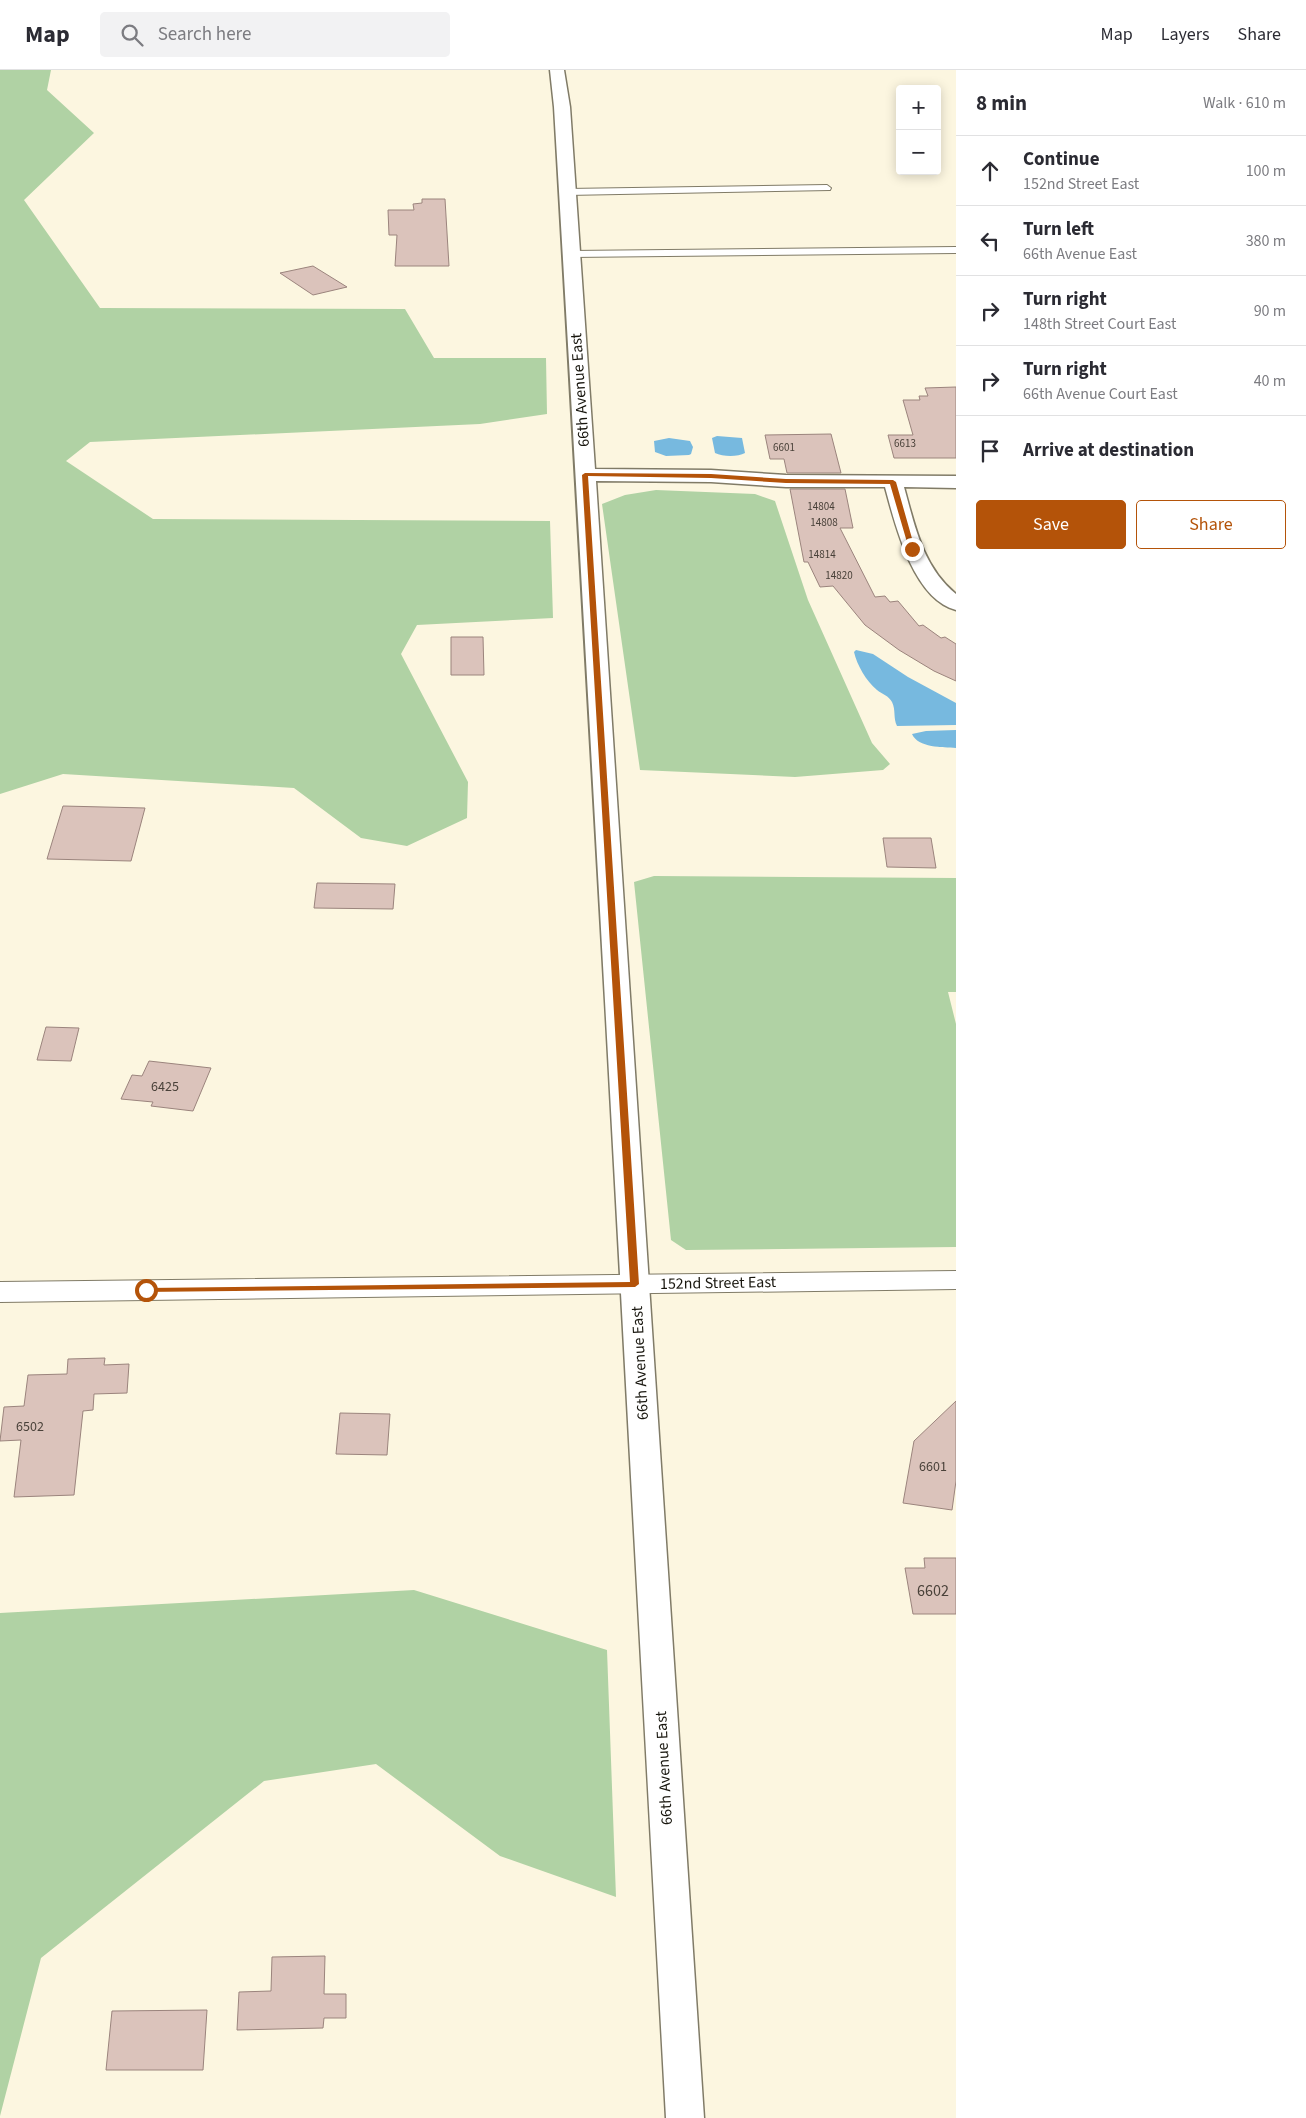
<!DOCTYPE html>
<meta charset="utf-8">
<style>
body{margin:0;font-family:"Source Sans 3",sans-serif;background:#f2f2f3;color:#2b2b33}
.controls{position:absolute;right:15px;top:15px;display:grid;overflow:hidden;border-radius:5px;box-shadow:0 2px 12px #0003}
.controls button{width:45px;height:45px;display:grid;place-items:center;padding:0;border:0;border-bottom:1px solid #e1e1e2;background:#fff;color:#2b2b33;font:25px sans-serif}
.stop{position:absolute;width:15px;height:15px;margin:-11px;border:4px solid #b45309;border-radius:50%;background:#fff}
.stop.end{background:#b45309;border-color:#fff;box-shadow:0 1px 5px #0008}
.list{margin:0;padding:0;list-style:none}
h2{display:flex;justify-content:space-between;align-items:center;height:65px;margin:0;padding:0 20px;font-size:21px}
h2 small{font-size:16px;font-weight:400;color:#7c7c81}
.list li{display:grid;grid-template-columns:32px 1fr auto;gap:15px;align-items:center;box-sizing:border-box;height:70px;padding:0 20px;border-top:1px solid #e1e1e2}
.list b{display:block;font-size:19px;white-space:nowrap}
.list p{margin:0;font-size:16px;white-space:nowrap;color:#7c7c81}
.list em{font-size:16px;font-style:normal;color:#7c7c81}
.actions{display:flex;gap:10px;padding:15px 20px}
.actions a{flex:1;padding:11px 0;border:1px solid #b45309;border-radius:5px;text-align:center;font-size:18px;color:#b45309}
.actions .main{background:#b45309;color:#fff}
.icon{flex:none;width:28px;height:28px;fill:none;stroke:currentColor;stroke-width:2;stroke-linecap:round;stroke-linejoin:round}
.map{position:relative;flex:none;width:956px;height:2048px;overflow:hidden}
header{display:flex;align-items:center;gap:30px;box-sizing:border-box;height:70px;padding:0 25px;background:#fff;border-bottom:1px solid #e1e1e2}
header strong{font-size:24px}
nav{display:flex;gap:28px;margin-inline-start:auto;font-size:18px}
.search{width:350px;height:45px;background:#f2f2f3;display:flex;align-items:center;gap:12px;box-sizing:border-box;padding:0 18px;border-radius:5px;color:#7c7c81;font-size:19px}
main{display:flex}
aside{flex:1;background:#fff}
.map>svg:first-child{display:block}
</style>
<header>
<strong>Map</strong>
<div class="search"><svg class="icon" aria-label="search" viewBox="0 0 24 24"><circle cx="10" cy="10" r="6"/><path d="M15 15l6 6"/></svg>Search here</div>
<nav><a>Map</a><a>Layers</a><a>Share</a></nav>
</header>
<main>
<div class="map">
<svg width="956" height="2048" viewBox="0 0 956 2048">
<rect width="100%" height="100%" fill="#fcf6e0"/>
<path fill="#b0d2a4" d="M0,0H51L47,20L94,63L24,130L100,238L405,239L434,288H546L547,344L480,354L90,372L66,391L153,449L550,451L553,548L417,555L401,584L468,712L467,748L407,776L361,768L294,718L63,704L0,724Z
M656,420L755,424L775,431L808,530L872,673L890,694L883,700L795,707L640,700L602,434L625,425Z
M654,806L956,808V922H948L956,954V1177L686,1180L671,1170L634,812Z
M414,1520L607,1580L616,1827L500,1786L376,1694L264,1711L41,1888L0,2046V1543Z"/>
<path fill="#77b9df" d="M717,366L742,368L745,383C738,387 723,387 715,383L712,368Z
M669,368L690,371L693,377L691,384L689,385L666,386L655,382L654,371Z
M856,580L873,584L908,607L956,633V655L897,656C893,648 896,640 892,632C889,626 882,624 877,620C866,611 857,595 854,582Z
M956,660V678C943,677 918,678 912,664L926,661Z"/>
<path fill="#dbc3bb" stroke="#9b847d" d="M422,129H445L449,196H395L397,165H389L388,140H414L413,134L422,133Z
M313,196L347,217L313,225L280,203Z
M956,317V388H894L888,365H913L903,330H920L919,326H928L925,318Z
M831,364L841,403H787L784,389H770L765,365Z
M790,419H845L853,458H840L875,527L885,526L890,532L898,531L919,556L923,555L941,568L945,567L956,574V611L934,601L899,580L865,555L833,516L820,517L808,492H804Z
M451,567H483L484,605H451Z
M63,736L145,738L131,791L47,789Z
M883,768H931L936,798L887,797Z
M317,813L395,814L393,839L314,838Z
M46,957L79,958L71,991L37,990Z
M149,991L211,998L193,1041L151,1036L153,1032L121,1029L132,1005L142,1006Z
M105,1288L104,1295L129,1294L127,1323L94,1324L93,1340L83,1341L74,1425L14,1427L21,1370L0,1371L4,1337L24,1336L28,1305L67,1304L68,1289Z
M956,1331V1411L952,1440L903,1433L914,1371Z
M340,1343L390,1344L387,1385L336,1384Z
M924,1488H956V1544H913L905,1498H925Z
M325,1886L324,1924H346V1948H324L323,1958L237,1960L239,1922L271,1921L272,1887Z
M207,1940L203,2000H106L112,1941Z"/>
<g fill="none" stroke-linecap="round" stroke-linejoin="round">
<g stroke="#807b67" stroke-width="2">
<path id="lane" d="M827,115L831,118L830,120L567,125L563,122L567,119Z
M956,177V183L571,187L567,184L571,181Z"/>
</g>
<g stroke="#807b67" stroke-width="3">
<path id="street" d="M550,0H564L570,37L595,399L711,400L786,405L956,406V418L904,417C915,457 923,497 956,524V540C913,529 895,454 885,417H786L711,412L596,411L704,2048H666C629,1378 594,707 554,37Z"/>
</g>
<g stroke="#807b67" stroke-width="2">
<path id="secondary" d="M956,1201V1219L0,1232V1212Z"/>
</g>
<use href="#lane" fill="#fff" fill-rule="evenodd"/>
<use href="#street" fill="#fff" fill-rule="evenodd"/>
<use href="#secondary" fill="#fff" fill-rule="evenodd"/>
</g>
<path fill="#b45309" d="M585,403L711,404L786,409L893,410L896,412L915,479L912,481L909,479L890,414L786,413L711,408L588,406L639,1214L635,1217L143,1222L141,1220L146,1218L630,1212L582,405Z"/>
<g text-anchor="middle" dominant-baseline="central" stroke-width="4" stroke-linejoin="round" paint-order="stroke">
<g font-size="11" fill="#494139">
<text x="905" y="373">6613</text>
<text x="784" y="377">6601</text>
<text x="821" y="436">14804</text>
<text x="824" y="452">14808</text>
<text x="822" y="484">14814</text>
<text x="839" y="505">14820</text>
</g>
<g font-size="14" fill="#494139">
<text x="165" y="1017">6425</text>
<text x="30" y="1357">6502</text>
<text x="933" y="1397">6601</text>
</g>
<g font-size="16" fill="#18160e" stroke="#fff">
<text transform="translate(580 320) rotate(-94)">66th Avenue East</text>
<text transform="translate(718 1213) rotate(-1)">152nd Street East</text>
<text transform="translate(640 1293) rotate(-93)">66th Avenue East</text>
<text transform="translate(664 1698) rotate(-93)">66th Avenue East</text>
</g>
<g font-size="16" fill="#494139">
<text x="933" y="1521">6602</text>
</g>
</g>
</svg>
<div class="controls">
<button>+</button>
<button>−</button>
</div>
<div class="stop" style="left:146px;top:1220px"></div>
<div class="stop end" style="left:912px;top:479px"></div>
</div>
<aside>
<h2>8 min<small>Walk · 610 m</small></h2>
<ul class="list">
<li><svg class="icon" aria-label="ahead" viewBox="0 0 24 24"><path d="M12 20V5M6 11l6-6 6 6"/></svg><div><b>Continue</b><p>152nd Street East</p></div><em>100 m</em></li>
<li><svg class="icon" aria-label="left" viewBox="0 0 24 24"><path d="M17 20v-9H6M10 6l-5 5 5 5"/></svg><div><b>Turn left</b><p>66th Avenue East</p></div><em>380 m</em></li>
<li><svg class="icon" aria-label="right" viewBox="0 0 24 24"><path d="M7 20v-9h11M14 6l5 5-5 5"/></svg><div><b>Turn right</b><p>148th Street Court East</p></div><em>90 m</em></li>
<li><svg class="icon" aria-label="right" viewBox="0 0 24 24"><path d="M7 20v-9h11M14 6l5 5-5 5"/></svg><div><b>Turn right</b><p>66th Avenue Court East</p></div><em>40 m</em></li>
<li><svg class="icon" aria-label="arrive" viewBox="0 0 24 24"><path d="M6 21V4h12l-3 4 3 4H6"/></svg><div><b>Arrive at destination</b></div></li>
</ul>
<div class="actions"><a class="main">Save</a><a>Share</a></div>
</aside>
</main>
